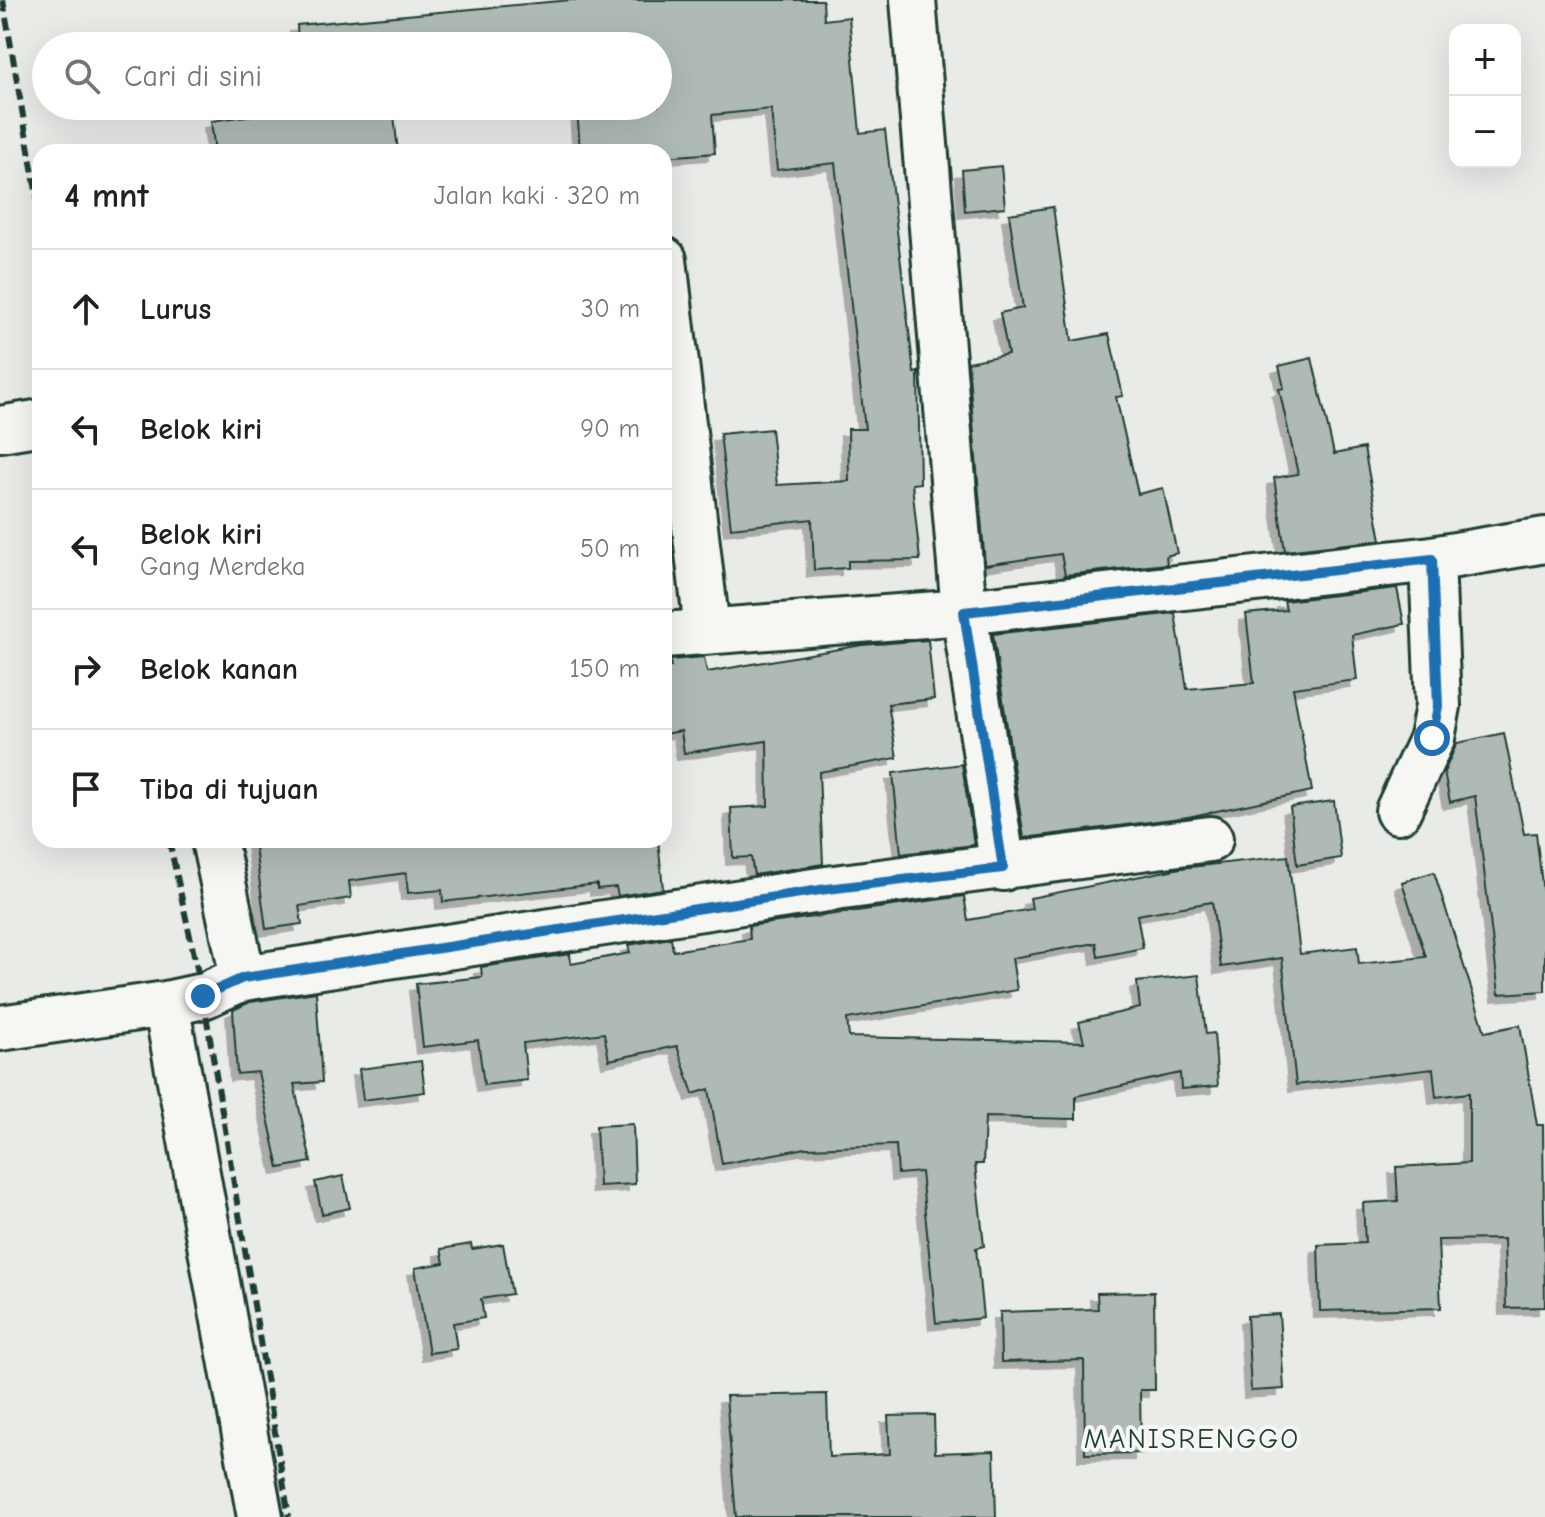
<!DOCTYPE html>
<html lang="id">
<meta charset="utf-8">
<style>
body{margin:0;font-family:"Comic Neue",sans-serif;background:#f6f6f6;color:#202124}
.controls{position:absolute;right:24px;top:24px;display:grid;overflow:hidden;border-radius:16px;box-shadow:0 8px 32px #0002}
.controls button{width:72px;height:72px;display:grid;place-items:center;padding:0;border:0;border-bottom:2px solid #e0e0e0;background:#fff;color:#202124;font:40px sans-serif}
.stop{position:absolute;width:24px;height:24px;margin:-18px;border:6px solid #1f6fb2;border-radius:50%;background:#fff}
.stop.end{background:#1f6fb2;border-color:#fff;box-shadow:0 2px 8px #0008}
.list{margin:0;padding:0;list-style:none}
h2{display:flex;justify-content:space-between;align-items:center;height:104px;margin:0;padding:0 32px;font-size:34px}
h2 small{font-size:26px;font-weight:400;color:#757577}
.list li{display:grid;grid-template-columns:52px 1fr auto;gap:24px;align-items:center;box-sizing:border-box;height:120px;padding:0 32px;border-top:2px solid #e0e0e0}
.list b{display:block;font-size:30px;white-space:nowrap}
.list p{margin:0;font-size:26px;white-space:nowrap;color:#757577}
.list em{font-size:26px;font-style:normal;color:#757577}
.icon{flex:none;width:44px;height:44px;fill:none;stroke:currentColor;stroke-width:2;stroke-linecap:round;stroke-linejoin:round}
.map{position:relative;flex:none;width:1545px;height:1517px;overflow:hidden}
.search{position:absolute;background:#fff;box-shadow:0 8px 32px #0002;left:32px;top:32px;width:640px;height:88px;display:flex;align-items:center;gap:20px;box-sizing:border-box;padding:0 28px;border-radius:44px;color:#757577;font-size:30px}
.panel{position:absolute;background:#fff;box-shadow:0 8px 32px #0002;left:32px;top:144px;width:640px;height:704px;border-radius:24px}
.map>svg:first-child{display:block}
</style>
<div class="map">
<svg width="1545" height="1517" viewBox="0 0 1545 1517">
<defs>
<filter id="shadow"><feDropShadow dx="-7" dy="7" stdDeviation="0" flood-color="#0004"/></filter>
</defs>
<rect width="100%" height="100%" fill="#e9ebe7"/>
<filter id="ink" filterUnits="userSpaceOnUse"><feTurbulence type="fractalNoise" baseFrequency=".0125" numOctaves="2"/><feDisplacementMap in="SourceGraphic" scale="16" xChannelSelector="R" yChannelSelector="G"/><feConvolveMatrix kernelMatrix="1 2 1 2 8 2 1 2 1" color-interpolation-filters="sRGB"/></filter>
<g filter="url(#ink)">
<path fill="#b0bab5" stroke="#1f3d34" stroke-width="2" filter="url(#shadow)" d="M571,0H823L824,20L849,17L860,133L885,130L914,373L918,372L920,483L912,484L920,560L848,561V568L814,570L812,519L731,528L720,434L771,429L777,485L849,481L848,429H865L835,163L777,170L771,109L712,115L715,153L664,157V152H580L577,106H658V46H298L297,25Z
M318,106H393L398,152H215L211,121Z
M1001,166L1005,207L965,211L962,170Z
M1053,207L1072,341L1109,334L1123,396L1116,397L1138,494L1163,488L1177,553L1166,556L1167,564L1065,575L1061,554L985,565L968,362L1008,354L1000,313L1023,308L1009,214Z
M1312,358L1334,454L1364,448L1381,540L1285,551L1274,478L1298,474L1279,389L1284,388L1279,366Z
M1397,588L1404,624L1352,635L1357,680L1293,688L1312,791L1188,817L1024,838L993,634L1175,613L1187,689L1254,683L1246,614L1286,610L1284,601Z
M928,640L934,699L888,704L897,758L819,772L823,864L754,875L751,857L733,858L731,808L768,806L767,741L684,753L681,731L664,734V668L671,667L670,660L704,657L707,672L862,645Z
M1504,733L1524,834L1536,833L1545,910V991L1499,994L1475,796L1450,802L1444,772L1457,743Z
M962,764L974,845L901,854L893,773Z
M1334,801L1341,858L1297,865L1290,807Z
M254,840H658L663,889L618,896L616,887L597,889V884L443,902L442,890L408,893L406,873L349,881L351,898L299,906L302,924L266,929Z
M1288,856L1300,954L1357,947L1359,964L1426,957L1402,882L1434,872L1485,1032L1520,1025L1537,1125H1543L1545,1307L1506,1308L1504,1239L1438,1240L1441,1308L1320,1311L1318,1245L1365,1243L1363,1203L1398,1201L1396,1167L1469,1163V1093L1436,1097L1433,1069L1296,1085L1282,958L1221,967L1212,902L1137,915L1143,948L1098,957L1096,943L1012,958L1017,990L847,1019L849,1037L1084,1042L1079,1022L1140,1008L1137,982L1199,975L1206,1034L1214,1033L1218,1086L1181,1089L1180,1073L1076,1096V1119L985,1117L983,1164H975L984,1246L976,1248L983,1318L936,1323L921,1172L898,1174L896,1145L806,1148L722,1164L709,1089L693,1094L677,1046L609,1060L604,1033L523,1043L527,1080L484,1085L478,1040L423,1047L416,984L482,977L481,967L570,954L571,964L630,953L628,945L671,938L673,951L750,939L749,926L964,896L968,920L1032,909L1030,898L1181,868Z
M316,992L322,1082L294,1084L311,1162L279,1168L258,1072L237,1074L233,1010L250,1002Z
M421,1061L425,1092L363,1100L359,1069Z
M633,1124L635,1184L599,1186L596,1126Z
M343,1176L350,1208L322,1214L315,1182Z
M471,1244L472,1249L503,1244L512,1294L481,1299L484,1318L453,1323L457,1349L429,1353L415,1268L444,1263L441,1249Z
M1154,1292L1155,1390H1140L1141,1453L1085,1454L1084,1360L1001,1362L1000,1312L1098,1309L1097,1293Z
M1279,1314L1284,1389L1251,1391L1247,1316Z
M827,1394L829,1457L890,1454L888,1416L934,1415L935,1453L994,1451L996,1517H736L726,1396Z"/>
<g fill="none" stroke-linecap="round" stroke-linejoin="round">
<g stroke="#1f3d34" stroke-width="50">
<path id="minor" d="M913,0L964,612L1003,868
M664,260L707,630
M0,429L36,423
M664,635L964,612L1432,559L1545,540
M1398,811L1432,738L1438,706L1432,559
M214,840L243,978
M166,1004L260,1517
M0,1028L166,1004L203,996L243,978L827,889L1210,839"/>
</g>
<use href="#minor" stroke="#f6f6f2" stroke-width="44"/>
<path stroke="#1f3d34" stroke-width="6" stroke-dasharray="12 6" stroke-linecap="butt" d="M3,0L40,214
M169,840L203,996L289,1517"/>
</g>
</g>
<g fill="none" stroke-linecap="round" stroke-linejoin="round" filter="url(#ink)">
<path stroke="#1f6fb2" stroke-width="10" d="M203,996L243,978L827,889L1003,868L964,612L1432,559L1438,706L1432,738"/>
</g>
<g text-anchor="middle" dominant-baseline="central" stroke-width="8" stroke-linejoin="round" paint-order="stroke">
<g font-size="28" letter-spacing="2" fill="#1f3d34" stroke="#f6f6f2">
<text x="1192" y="1439">MANISRENGGO</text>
</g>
</g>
</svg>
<div class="controls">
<button>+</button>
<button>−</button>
</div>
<div class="stop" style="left:1432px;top:738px"></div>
<div class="stop end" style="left:203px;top:996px"></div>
<div class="search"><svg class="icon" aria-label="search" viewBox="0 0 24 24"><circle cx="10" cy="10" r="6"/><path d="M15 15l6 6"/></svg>Cari di sini</div>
<section class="panel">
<h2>4 mnt<small>Jalan kaki · 320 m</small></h2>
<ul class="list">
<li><svg class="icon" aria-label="ahead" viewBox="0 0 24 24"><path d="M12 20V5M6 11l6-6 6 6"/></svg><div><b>Lurus</b></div><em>30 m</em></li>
<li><svg class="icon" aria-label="left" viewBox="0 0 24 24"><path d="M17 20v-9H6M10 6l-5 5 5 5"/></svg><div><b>Belok kiri</b></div><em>90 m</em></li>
<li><svg class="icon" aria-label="left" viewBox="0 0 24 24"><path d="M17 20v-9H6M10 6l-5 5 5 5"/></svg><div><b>Belok kiri</b><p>Gang Merdeka</p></div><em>50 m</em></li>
<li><svg class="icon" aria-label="right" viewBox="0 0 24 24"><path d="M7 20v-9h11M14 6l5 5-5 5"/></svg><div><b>Belok kanan</b></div><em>150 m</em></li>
<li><svg class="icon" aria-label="arrive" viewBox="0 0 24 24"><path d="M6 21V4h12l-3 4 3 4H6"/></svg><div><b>Tiba di tujuan</b></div></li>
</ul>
</section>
</div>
